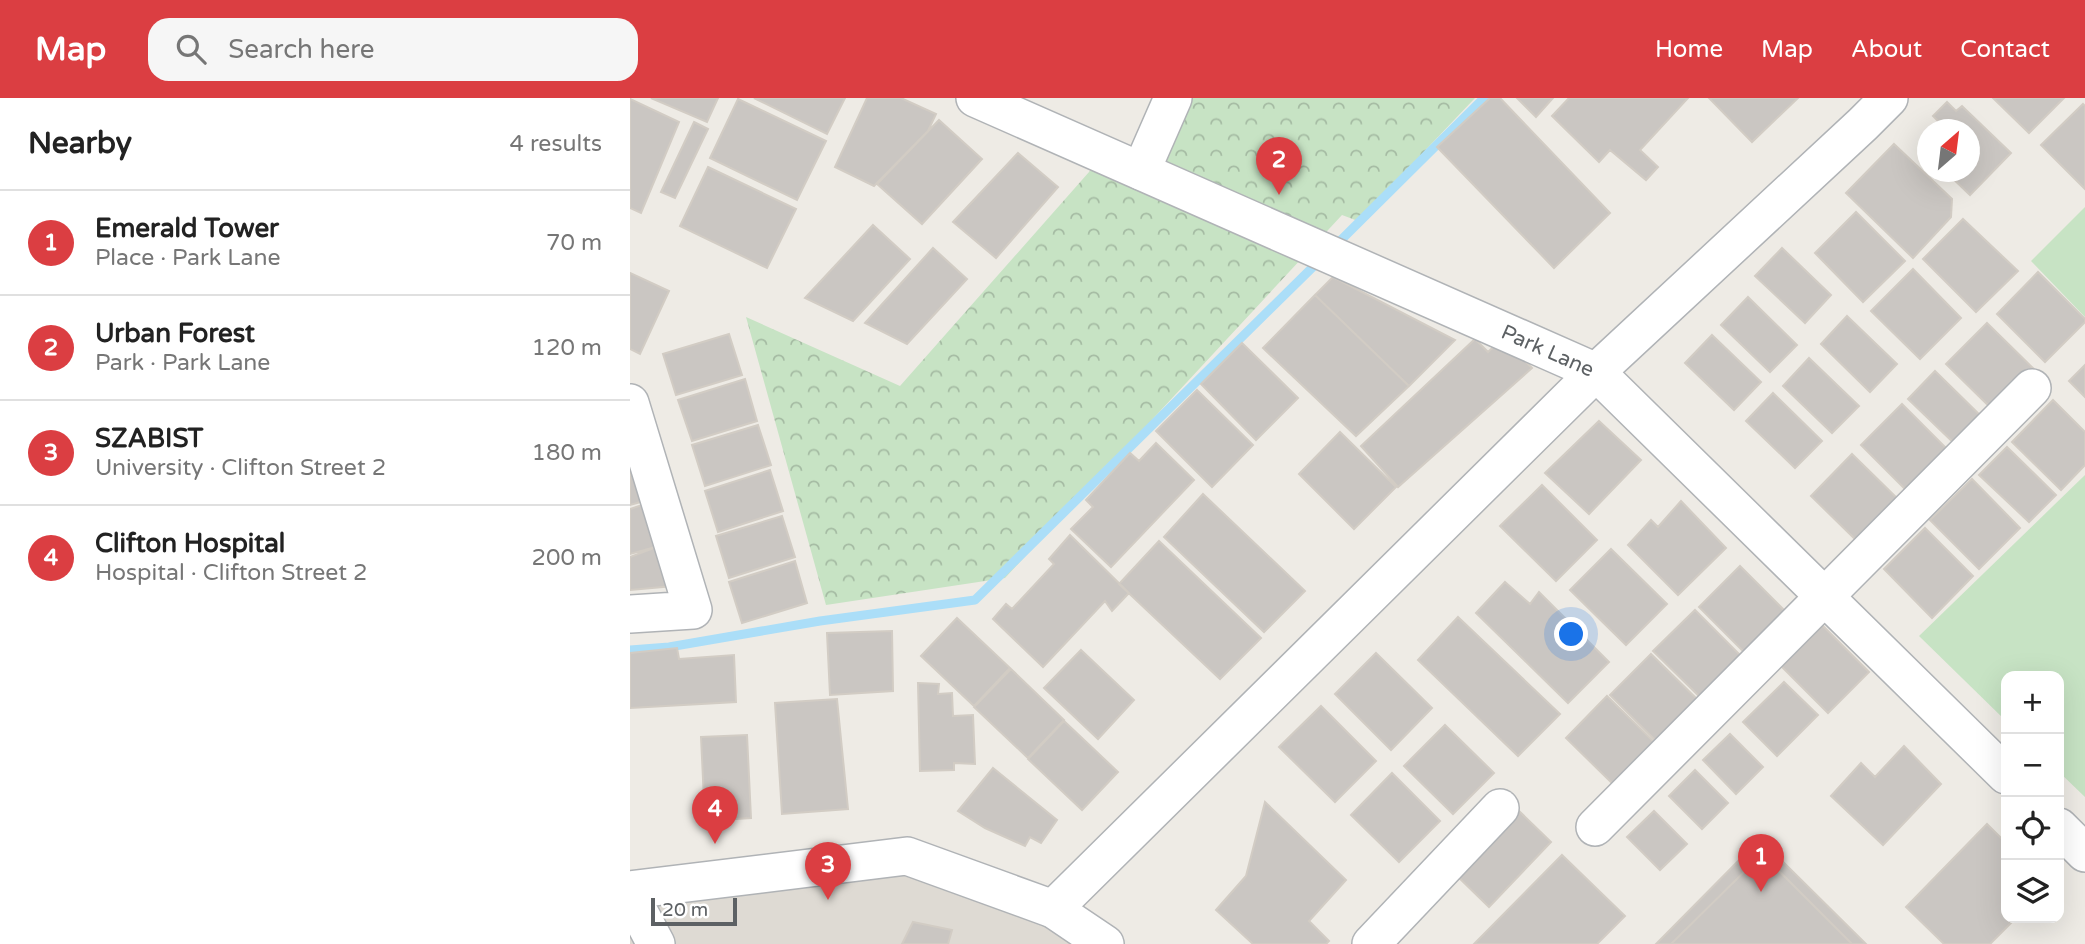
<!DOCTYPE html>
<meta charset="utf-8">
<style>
body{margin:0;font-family:"Varela Round",sans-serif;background:#f6f6f6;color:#222}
.controls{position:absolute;right:21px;bottom:21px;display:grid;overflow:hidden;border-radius:14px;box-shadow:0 7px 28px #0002}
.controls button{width:63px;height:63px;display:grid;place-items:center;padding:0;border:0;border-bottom:2px solid #e0e0e0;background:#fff;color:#222;font:35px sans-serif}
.compass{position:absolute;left:1287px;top:21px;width:63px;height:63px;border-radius:50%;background:#fff;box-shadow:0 7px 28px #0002;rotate:28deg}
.scale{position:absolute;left:21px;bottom:18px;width:86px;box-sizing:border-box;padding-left:7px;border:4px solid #5d6164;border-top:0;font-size:19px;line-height:24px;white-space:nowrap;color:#5d6164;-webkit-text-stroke:5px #fff;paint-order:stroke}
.you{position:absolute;left:942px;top:537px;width:24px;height:24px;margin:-18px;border:5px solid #fff;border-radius:50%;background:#1a73e8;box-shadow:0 0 0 10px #1a73e833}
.badge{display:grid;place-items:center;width:46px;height:46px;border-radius:50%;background:#db3e42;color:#fff;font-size:23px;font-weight:700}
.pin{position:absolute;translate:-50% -58px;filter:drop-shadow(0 2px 4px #0008)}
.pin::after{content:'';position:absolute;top:37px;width:24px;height:21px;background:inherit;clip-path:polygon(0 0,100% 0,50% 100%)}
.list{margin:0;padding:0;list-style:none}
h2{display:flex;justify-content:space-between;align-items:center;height:91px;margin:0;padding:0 28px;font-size:30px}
h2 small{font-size:23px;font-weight:400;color:#767676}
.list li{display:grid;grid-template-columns:46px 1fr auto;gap:21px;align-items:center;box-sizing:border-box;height:105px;padding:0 28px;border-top:2px solid #e0e0e0}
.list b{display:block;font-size:26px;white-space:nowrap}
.list p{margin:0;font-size:23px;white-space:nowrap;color:#767676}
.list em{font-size:23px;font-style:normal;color:#767676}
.icon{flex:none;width:38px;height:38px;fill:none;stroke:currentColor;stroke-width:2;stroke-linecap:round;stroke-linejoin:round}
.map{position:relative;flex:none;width:1455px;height:846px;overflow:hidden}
header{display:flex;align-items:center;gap:42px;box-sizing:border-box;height:98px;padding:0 35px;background:#db3e42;color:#fff}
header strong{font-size:33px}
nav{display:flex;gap:38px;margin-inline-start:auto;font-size:24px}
.search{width:490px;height:63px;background:#f6f6f6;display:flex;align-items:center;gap:18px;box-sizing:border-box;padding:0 24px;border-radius:21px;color:#767676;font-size:26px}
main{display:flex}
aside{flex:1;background:#fff}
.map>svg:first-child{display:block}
</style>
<header>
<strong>Map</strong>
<div class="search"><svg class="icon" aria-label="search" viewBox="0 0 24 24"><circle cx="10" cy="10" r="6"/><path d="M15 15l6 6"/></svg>Search here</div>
<nav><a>Home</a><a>Map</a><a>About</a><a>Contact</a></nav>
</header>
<main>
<aside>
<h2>Nearby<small>4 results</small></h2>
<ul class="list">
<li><span class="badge">1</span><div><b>Emerald Tower</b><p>Place · Park Lane</p></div><em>70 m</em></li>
<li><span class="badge">2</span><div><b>Urban Forest</b><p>Park · Park Lane</p></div><em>120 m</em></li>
<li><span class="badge">3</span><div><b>SZABIST</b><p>University · Clifton Street 2</p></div><em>180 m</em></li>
<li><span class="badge">4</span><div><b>Clifton Hospital</b><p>Hospital · Clifton Street 2</p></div><em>200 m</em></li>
</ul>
</aside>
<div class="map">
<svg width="1455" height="846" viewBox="0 0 1455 846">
<defs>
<pattern id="forest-crowns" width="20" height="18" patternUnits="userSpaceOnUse" patternTransform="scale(1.75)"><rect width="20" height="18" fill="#c7e3c4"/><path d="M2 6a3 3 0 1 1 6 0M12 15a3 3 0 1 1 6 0" fill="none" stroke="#a5bba3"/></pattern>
</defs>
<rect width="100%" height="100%" fill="#eeebe5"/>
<path fill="#dedad3" d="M277,758L473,846H0V792Z"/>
<path fill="#c7e3c4" d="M1455,109V219L1401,163Z
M1455,377V699L1429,674V578H1376V623L1289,538Z"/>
<path fill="url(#forest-crowns)" d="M543,0H845L728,123L712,117L375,480L196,507L116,219L270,288L474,57L511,73Z"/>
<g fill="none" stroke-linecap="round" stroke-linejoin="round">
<path stroke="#abdef8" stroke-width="9" d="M704,149L854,0
M0,552L39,549L190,523L345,502L691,161"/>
</g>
<path fill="#cac6c2" stroke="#d2ccc4" stroke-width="2" d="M21,0H88L77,24Z
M124,0H215L197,36Z
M237,0H271L306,16L298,33L244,88L205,69Z
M860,0H870L980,115L924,170L807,49Z
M887,0H923L906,19Z
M939,0H1058L1010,52L1028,69L1016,82L980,52L969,64L922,18Z
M1079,0H1168L1122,44Z
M1363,0H1434L1399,35Z
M0,1L49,24L11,115L0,110Z
M108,1L196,43L167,102L80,60Z
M1317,4L1326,13L1332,8L1381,55L1340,97L1316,74H1339V32H1308L1312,27L1303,18Z
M1453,6L1455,8V91L1411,47Z
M309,22L352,61L292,126L247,86Z
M64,24L78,31L45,100L31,94Z
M1264,46L1322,101L1321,119L1283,160L1216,95Z
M388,55L428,89L366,160L323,124Z
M78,69L166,111L137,170L50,128Z
M1226,114L1275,163L1233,204L1185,155Z
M1333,121L1388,173L1346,214L1293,161Z
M243,127L280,161L223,223L175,200Z
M303,150L337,181L277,246L235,225Z
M1152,150L1201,197L1175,225L1125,178Z
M1283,171L1331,220L1290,261L1241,213Z
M1408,174L1455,221V224L1415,264L1367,216Z
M0,175L39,193L10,256L0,251Z
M703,179L825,242L779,288L685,197Z
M685,197L779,288L726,338L633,250Z
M1118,199L1167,247L1140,274L1091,227Z
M1217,218L1267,266L1240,294L1191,246Z
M1357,225L1406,273L1365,314L1316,266Z
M99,236L112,277L46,297L33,256Z
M1082,237L1131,284L1104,312L1055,265Z
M873,240L902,270L768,389L731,348L845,241L858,254Z
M612,245L668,300L626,342L571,286Z
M1179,260L1229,308L1202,335L1153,288Z
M1455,267V299L1439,283Z
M1305,273L1354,321L1327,348L1278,301Z
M115,281L127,323L62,343L48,302Z
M567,292L623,347L582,389L526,333Z
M1143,295L1192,343L1165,370L1116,323Z
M1423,302L1455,334V367L1431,392L1382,344Z
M1272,306L1320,354L1279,395L1231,347Z
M969,323L1011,362L959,416L915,375Z
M128,327L141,367L75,388L62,347Z
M710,334L766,389L724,431L669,376Z
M526,345L564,382L481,469L441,431L463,409L456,402L500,355L509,363Z
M1377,349L1426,397L1399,424L1349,377Z
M1222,356L1271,404L1230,446L1181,398Z
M0,362L14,403L0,407Z
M140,372L153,413L88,434L75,393Z
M1342,381L1390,430L1349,471L1300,422Z
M912,387L967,442L926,483L870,428Z
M573,396L675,493L634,534L534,439Z
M1051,403L1096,450L1048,497L998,447L1021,422L1028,429Z
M15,406L29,448L0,456V411Z
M152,418L165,459L99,480L86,438Z
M1295,430L1343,478L1302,520L1254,471Z
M440,437L499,495L482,513L475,503L413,569L363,521L376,506L382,511L424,466L419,461Z
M529,443L631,540L590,581L489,486Z
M29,448L43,488L0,492V459Z
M981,451L1037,506L996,547L940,492Z
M165,463L177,505L112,525L99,484Z
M1110,468L1158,516L1117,557L1069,509Z
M875,484L900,506L909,494L979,564L938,605L846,515Z
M1065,512L1113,560L1072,601L1023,553Z
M828,519L930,616L888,658L788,562Z
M327,520L380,570L344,608L291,558Z
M1191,526L1239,574L1198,615L1150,567Z
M262,533L263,593L200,597L197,535Z
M47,550L49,561L104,557L106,604L0,610V555Z
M451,552L504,602L468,641L414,590Z
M746,555L802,610L761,652L705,596Z
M1021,556L1069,603L1028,645L980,597Z
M381,571L434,622L398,660L344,609Z
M1154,584L1188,617L1147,658L1113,624Z
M288,585L309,586L308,596L322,595L323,618L343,617L345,666L324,665V672L290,673Z
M977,598L1026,646L985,688L936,640Z
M207,601L218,711L152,716L145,605Z
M691,608L746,663L705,704L649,649Z
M434,623L488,674L452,712L398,661Z
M815,627L864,675L823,716L774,668Z
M1100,636L1133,669L1106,696L1073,662Z
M117,637L121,720L75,723L71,639Z
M1274,648L1311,686L1253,747L1201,698L1231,665L1245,679Z
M363,670L427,722L411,745L400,739L395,748L355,730L328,713Z
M1065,672L1098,705L1072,731L1039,698Z
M762,675L810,723L769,764L721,717Z
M635,704L716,782L679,823L699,843L696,846H623L586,812L616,778Z
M887,711L921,744L859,809L824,775Z
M1024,713L1057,746L1030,772L997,739Z
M1357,726L1376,745V820H1386L1360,846H1314L1276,809Z
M1130,741L1236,846H1026Z
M932,757L995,818L967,846H844Z
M1120,768L1145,769L1222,846H1041Z
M283,824L322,832L318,846H272Z"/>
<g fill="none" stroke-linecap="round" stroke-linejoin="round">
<g stroke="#b0b3b6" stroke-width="40">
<g id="minor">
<path id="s1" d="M345,0L966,274L1376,677"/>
<path d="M511,73L543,0"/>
<path d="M0,305L63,512L0,516"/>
<path d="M965,729L1402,290"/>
<path d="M1429,729L1455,755"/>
<path d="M0,792L277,758L423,811L475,846"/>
<path d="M0,797L26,846"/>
<path d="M423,811L966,274L1233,26L1259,0"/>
<path d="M741,846L870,710"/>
</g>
</g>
<use href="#minor" stroke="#fff" stroke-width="37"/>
</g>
<g text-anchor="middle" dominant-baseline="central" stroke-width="5" stroke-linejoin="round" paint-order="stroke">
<g font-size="21" fill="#5d6164" stroke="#fff">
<text stroke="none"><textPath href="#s1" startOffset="626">Park Lane</textPath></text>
</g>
</g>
</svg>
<div class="controls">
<button>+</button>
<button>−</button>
<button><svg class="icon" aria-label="locate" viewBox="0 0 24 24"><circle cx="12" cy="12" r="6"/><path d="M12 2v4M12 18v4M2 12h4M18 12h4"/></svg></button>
<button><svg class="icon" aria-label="layers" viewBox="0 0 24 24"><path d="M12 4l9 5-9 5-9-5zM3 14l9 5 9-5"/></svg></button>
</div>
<svg class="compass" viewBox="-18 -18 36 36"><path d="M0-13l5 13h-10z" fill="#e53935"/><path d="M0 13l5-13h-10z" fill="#767676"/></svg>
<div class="scale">20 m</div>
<div class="you"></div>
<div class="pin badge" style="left:1131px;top:794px">1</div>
<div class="pin badge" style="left:649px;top:97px">2</div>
<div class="pin badge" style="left:198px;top:802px">3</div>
<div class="pin badge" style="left:85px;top:746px">4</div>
</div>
</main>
